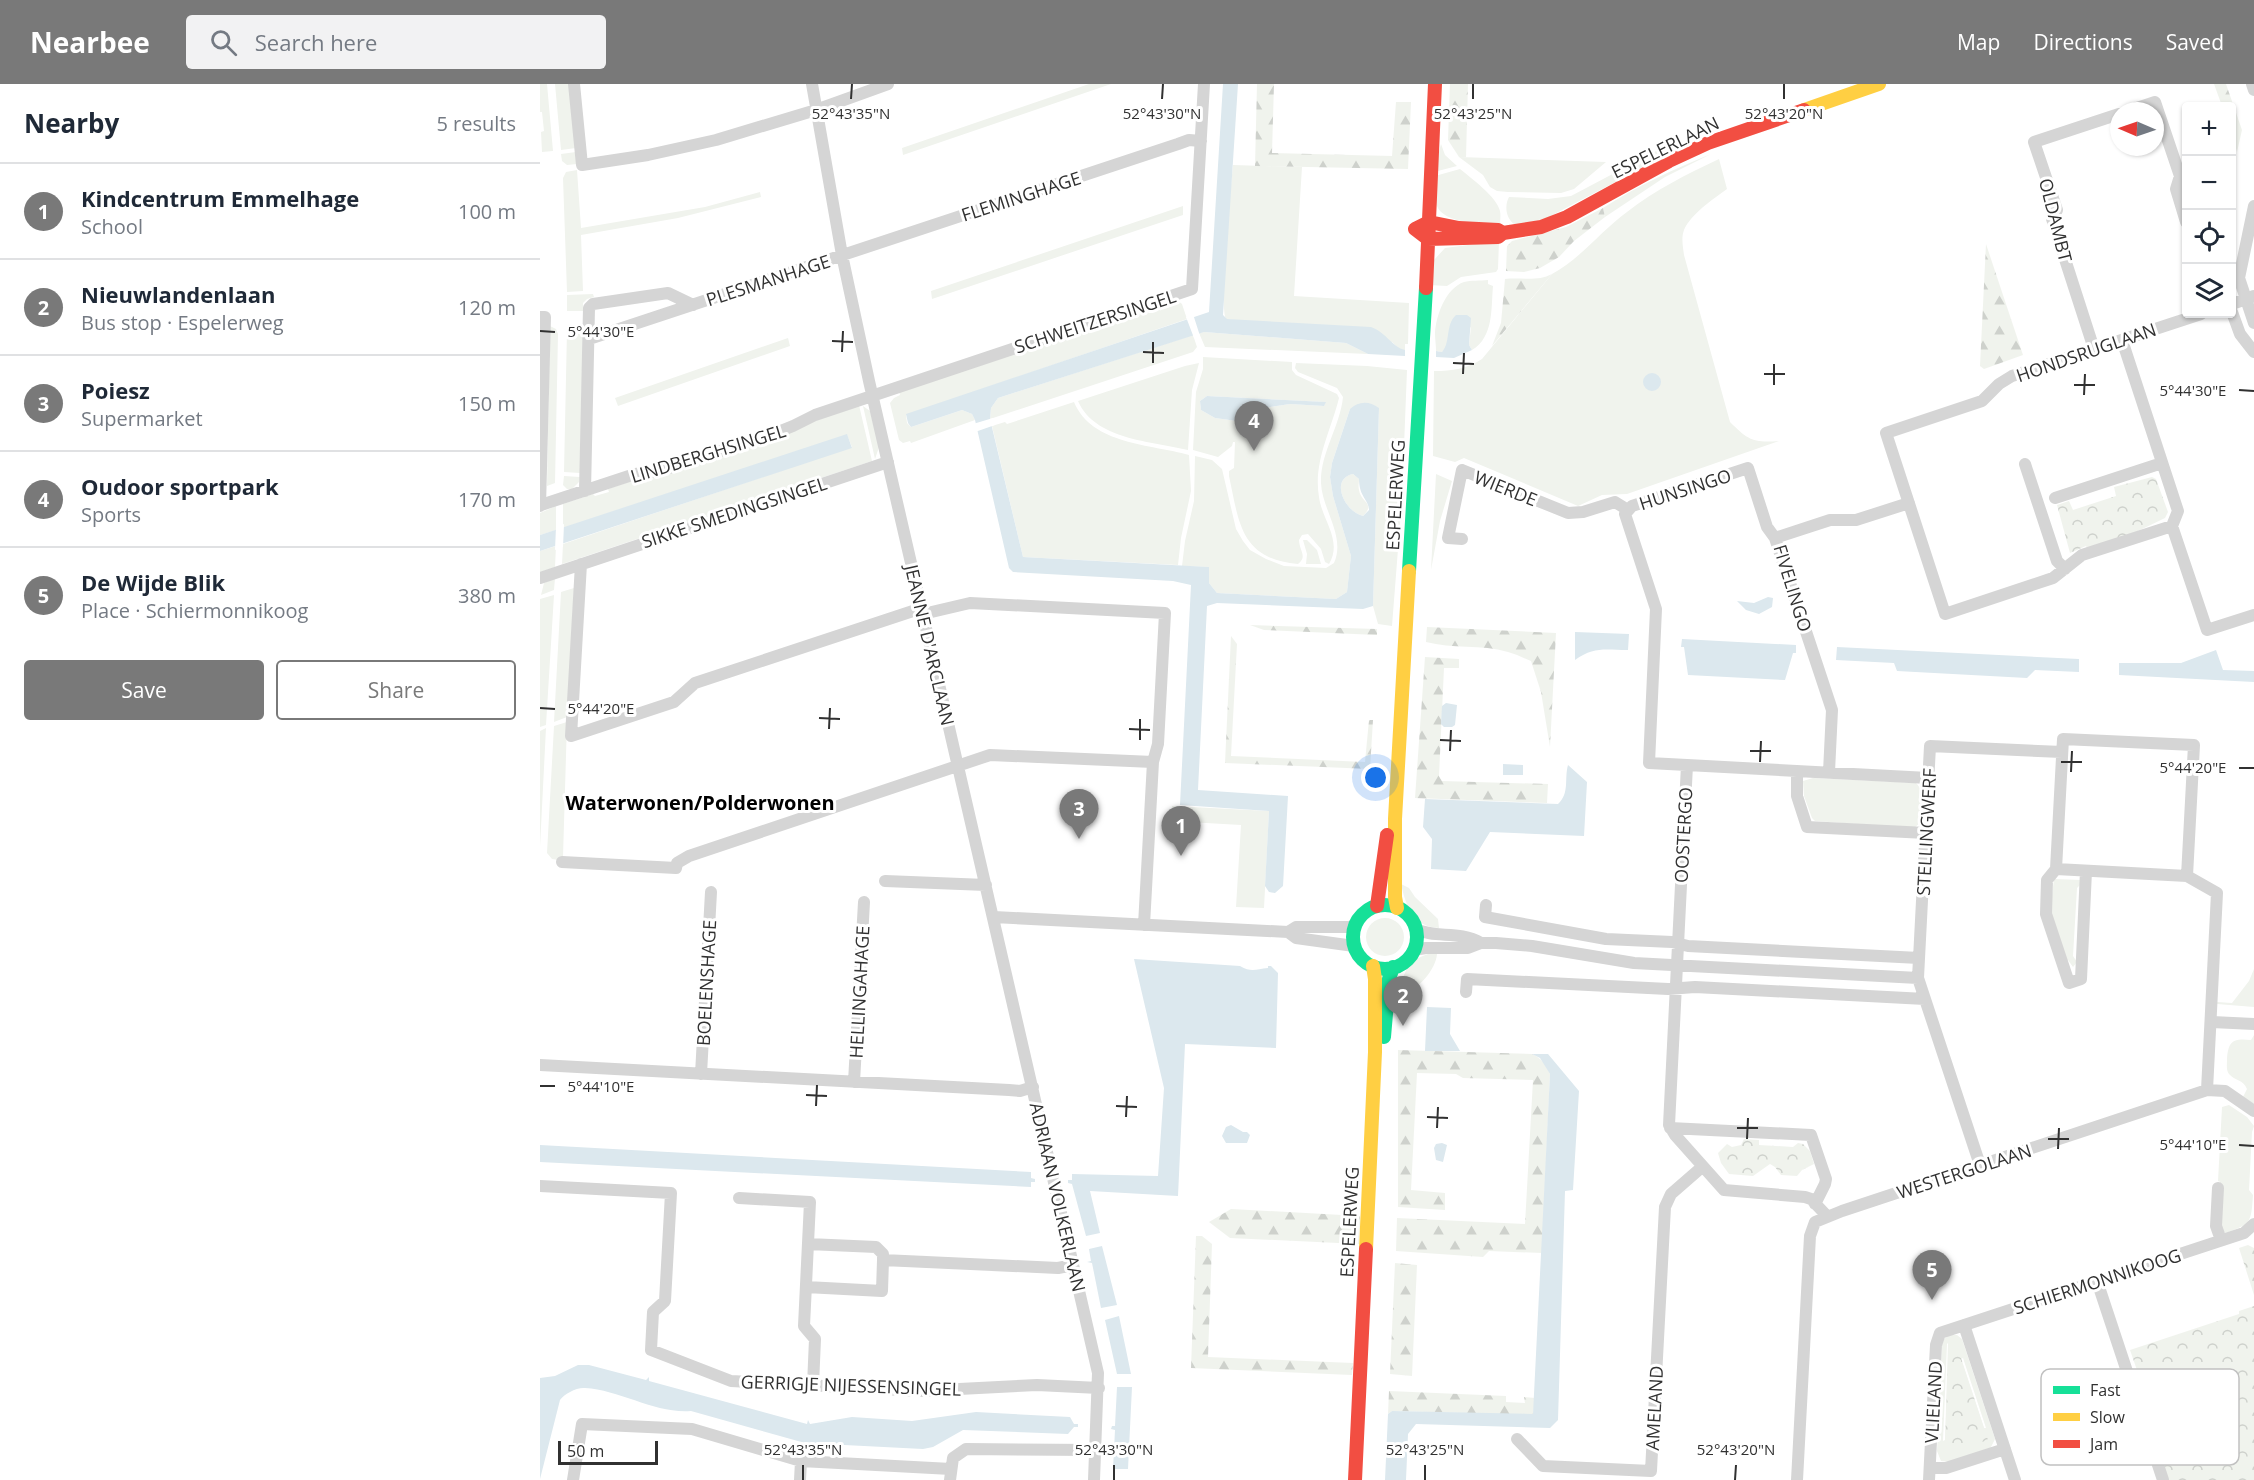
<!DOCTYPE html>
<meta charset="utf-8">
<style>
body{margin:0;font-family:"Open Sans",sans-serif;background:#f2f2f3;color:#1f2937}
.controls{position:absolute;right:18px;top:18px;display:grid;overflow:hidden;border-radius:6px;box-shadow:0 2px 4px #0004}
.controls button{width:54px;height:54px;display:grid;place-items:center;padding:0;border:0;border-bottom:2px solid #e0e1e3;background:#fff;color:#1f2937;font:30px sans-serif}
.compass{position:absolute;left:1570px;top:18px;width:54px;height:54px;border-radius:50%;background:#fff;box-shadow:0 2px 4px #0004;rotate:272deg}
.scale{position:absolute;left:18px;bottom:15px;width:100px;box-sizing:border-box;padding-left:6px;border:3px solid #313131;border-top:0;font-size:16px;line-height:21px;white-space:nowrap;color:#313131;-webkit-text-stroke:4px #fff;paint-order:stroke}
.you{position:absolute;left:836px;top:694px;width:21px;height:21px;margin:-15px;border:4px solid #fff;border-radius:50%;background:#1a73e8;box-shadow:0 0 0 9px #1a73e833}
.badge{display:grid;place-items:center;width:39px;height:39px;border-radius:50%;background:#797979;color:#fff;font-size:20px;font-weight:700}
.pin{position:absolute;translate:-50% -50px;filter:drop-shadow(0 2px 3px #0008)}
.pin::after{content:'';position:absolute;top:32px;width:21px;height:18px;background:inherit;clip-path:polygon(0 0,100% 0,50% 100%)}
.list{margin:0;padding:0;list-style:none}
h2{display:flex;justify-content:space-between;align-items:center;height:78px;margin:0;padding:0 24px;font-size:26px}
h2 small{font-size:20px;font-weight:400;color:#747a83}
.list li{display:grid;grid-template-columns:39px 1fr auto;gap:18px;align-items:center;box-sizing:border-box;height:96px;padding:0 24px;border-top:2px solid #e0e1e3}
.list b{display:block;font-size:22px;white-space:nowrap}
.list p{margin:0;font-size:20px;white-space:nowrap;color:#747a83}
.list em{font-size:20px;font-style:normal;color:#747a83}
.actions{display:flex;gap:12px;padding:18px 24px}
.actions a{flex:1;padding:14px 0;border:2px solid #797979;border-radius:6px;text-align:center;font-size:21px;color:#797979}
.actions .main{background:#797979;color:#fff}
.icon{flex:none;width:33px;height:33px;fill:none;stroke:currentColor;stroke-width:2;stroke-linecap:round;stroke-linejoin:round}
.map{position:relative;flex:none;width:1714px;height:1396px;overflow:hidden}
header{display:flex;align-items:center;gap:36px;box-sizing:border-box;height:84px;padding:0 30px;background:#797979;color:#fff}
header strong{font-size:28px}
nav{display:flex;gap:33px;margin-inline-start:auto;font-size:21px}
.search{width:420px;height:54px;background:#f2f2f3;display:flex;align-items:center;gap:15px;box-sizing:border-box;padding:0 21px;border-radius:6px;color:#747a83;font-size:22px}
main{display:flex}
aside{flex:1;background:#fff}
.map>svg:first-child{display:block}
</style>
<header>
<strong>Nearbee</strong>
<div class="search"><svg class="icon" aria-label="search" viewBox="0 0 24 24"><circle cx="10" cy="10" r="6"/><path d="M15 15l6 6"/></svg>Search here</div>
<nav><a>Map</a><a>Directions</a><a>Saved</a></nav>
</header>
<main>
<aside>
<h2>Nearby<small>5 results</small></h2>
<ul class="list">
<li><span class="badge">1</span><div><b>Kindcentrum Emmelhage</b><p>School</p></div><em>100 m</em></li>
<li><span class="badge">2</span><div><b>Nieuwlandenlaan</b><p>Bus stop · Espelerweg</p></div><em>120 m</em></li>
<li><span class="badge">3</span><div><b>Poiesz</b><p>Supermarket</p></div><em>150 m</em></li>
<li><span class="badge">4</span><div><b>Oudoor sportpark</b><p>Sports</p></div><em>170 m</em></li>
<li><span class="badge">5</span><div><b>De Wijde Blik</b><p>Place · Schiermonnikoog</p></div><em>380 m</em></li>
</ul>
<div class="actions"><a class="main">Save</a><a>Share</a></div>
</aside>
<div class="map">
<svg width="1714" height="1396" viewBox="0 0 1714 1396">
<defs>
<pattern id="forest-firs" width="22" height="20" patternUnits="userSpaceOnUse" patternTransform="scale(1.5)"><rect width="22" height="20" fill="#f0f3ed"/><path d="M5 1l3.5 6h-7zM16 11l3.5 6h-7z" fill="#ced1cc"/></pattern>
<pattern id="park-crowns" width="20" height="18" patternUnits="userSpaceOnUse" patternTransform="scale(1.5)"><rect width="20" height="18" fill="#f0f3ed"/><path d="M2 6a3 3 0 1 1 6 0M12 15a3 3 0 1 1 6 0" fill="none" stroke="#ced1cc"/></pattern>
</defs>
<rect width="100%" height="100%" fill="#fff"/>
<path fill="#f0f3ed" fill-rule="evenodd" d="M0,0H7L13,67L2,68L1,48L4,47L2,28H0Z
M15,0H30L36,64L21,66Z
M549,0H571L363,71L362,64Z
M901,60L905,71L917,82L894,88Z
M1118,66L1121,74L1007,134L976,141C966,136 964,122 969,113L1008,115L1031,112Z
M36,68L37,80L27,81L22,77L21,70Z
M1171,70L1125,93L1065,133L1063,124C1099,101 1132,86 1171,70Z
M919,73L1066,78L1034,105L1021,109L968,108L957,107L950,103L943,91Z
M1179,75L1187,105C1173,115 1151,130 1144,146C1141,154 1143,163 1144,171L1190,338C1208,356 1213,359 1239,357L1087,410L1062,411L1038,422L924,374L915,378L893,372L894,287C913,287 926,285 942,275L1012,190C1039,176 1062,146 1087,128C1115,106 1147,90 1179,75Z
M693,81L762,83L754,212L869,219L868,260H865V266H860L852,258L686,235C679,225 691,102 693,81Z
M920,85C931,94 957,113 960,127C961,132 960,137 960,142C944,141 903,139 897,122C894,113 895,101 895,92Z
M37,86L41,144L165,123L220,108L221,113L138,134L41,151L43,207L27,208L23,94L26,88Z
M643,122V131L392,215L391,207Z
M959,157L958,185L956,188L921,193L907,202L889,201L894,176L905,164Z
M948,196V200L953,202C951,224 954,253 932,266L929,261L931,243L902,268L896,267C896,261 895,255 895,249C896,231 906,204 924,198C931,196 940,197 948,196Z
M53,210L54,213L47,215L43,219V227H27V211Z
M637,216L642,220L647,235L366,331L367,339L371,343L422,326L432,330L435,336L371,359L370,357L363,359L359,356L350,319L354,314L360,311L359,307Z
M10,242L16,245L18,250L15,399L7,402Z
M30,243H43L40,389L24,388L27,246Z
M664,248L806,259L828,270L665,263L659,249Z
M653,251L657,263L653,268L450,335L451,324L458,314Z
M248,254L250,262L78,322L75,314Z
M663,273L752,278V286L756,291L797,310L799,314C791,347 773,378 779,413C782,436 803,457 789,480L785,478L781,465L768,450L762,451L759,456C759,466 768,473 758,480C700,475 699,438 689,392V387L694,384L695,358H693L692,362L678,373L653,366L656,308L663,285ZM667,312L785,318L784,322L750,320L724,324L697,337L675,334L661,326L660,317Z
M659,279L652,306L648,366C611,357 555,356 538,317L645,282Z
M756,279L827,282L867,286L862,414L852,542L838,540L833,522L839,324L810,325L792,379L790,393L793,412L811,472L807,508L796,515L677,509L669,499V483L642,482L645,457L654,417L655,372L672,376L682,385L696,445L703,457L710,466L726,475L744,482L786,484L794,479C806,452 782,426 781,399C780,369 800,343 803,313L797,304L758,288L755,284Z
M534,318C552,361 611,360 649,371L651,407L641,454L638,481L483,473L452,342L465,338L467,340Z
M319,321L332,377L22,480L23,460L312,363L307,351L23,444V420L53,410L55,412L69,408L68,405Z
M323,322L330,327L339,363L335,375Z
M813,390L819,395C819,399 818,402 819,406C821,419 836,419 823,432C805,428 789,395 813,390Z
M896,390L912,397L900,437L891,486Z
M24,392L40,393L39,398L32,405H27L23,401Z
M16,422V446L0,451V429Z
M763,456H767L777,466L781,480H766L767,470Z
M16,462L15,483L0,488V467Z
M15,494L14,506L1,511L4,499Z
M34,504L27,633L14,638L21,508Z
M14,511L6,641L0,643V515Z
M27,638L23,773L19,776L12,775L7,769L14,642Z
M6,644L0,763V647Z
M1273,694L1376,699C1386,708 1381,727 1380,739L1374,744L1275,737L1272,734L1264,712L1263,697Z
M632,722L729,727L724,824L696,823L701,741L631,737Z
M1514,795L1541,796V800L1537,804L1533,872L1537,878L1533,883L1528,876H1526L1510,828Z
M861,800L869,804L875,813L898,835L899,844C873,843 866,822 861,800Z
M826 853a19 19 0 1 1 38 0a19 19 0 1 1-38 0Z
M888,870H897C896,885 878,907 862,909C861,889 869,876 888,870Z
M1714,885V923L1677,920V918L1692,919L1709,897Z
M1714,951V1020L1703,1013L1707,1005C1703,995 1695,997 1689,990C1686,986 1687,981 1687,976C1688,957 1693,954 1711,956Z
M1689,1021L1707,1033L1714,1042L1712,1048L1709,1106L1713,1111C1711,1138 1712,1140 1685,1149L1680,1141V1098L1678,1097L1682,1023Z
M1410,1251H1417L1422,1255L1455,1355L1450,1365L1410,1378L1401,1377L1397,1367L1402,1261L1404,1255ZM1408,1259L1405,1356L1403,1357L1407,1260ZM1423,1274L1446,1344H1444L1421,1275Z"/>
<path fill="url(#forest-firs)" d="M717,0H734L732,69L852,72L856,18H871L868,85L715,82Z
M910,0H928L926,73H919L908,56Z
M1674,0H1686L1702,46L1697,68L1692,50V22H1682Z
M1063,124L1065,133L1034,157L1019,173L1000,184L984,188L966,187L967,162L972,157L1026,143Z
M1446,160L1483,271L1444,285L1440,282Z
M1012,190L952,262L961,239L965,195C981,193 997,198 1012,190Z
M710,541L837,545V551L724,546Z
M887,543L1016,549L1010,663L1001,608L991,577C983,574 976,570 968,568C941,560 912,565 886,558Z
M691,552L697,560L691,672L825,678L829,636H833L830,685L685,679Z
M885,573L919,575V584H904L899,692L902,697L1008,700L1007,719L875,714Z
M858,966L992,970C1001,974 1006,980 1010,990L1002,1169L949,1167L943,1173L856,1167L857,1134L985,1140L993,996L923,994L916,990L877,989L871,1106L905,1109V1126L858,1123Z
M691,1125L820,1132L819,1160L690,1154L669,1138Z
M656,1152H662L672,1160L668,1273L813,1279L812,1291L651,1284Z
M855,1179L877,1181L872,1292L850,1290Z
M849,1307L966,1312V1318L985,1319L984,1313L995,1314L993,1331L852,1327L848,1330Z"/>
<path fill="url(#park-crowns)" d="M1612,393L1616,395L1628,428L1625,434L1596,448L1547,464L1546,462L1530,469L1517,421L1529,417L1533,426L1576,412L1574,403Z
M1204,1055L1219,1056V1061L1253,1063L1258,1059L1263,1060L1270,1067L1274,1080L1262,1086L1257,1092L1241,1091L1235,1083L1230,1080L1213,1092L1189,1090L1181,1079L1178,1069L1187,1060L1192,1063L1201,1061Z
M1708,1161L1714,1164V1211L1699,1164Z
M1714,1222V1396H1628L1611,1344L1614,1343L1611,1332H1607L1595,1295L1599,1292L1590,1266L1699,1230V1227Z
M1409,1259L1421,1274L1448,1356L1408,1369L1405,1357Z"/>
<path fill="#dce8ee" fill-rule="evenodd" d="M683,0H698L683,231L687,235L831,243C847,249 852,263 865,266V272L828,270L806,259L664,248L458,314L451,324L450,335L483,473L669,483V499L677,509L796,515L807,508L811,472L793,412L790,393L792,379L810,325C819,317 829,317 839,324L833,522L823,525L677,519L667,522L658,706L748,712L743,802L735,809L729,808L725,802L729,727L640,721L651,501L633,497L473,488L469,484L435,336L432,330L422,326L371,343L368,339L366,330L669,228ZM813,390L819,395C819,413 829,416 829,426L823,432C805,428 789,395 813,390Z
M916,231H927L931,234L929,261L932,266L914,274L896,273V267L902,268C911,258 905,241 916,231Z
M1103 298a9 9 0 1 1 18 0a9 9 0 1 1-18 0Z
M667,312L786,318L784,322L750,320L724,324L697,337L675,334L661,326L660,317Z
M307,350L312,364L0,467V451Z
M1228,513L1233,514L1232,523L1219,530L1206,526L1197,517L1214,519Z
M1035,548L1089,550L1088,566C1066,566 1054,562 1035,576Z
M1142,555L1256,561V569H1253L1245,596L1148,591L1144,563H1141Z
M1297,563L1539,575V588L1495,586L1487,594L1357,587L1354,579L1296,576Z
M1676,566L1683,586L1714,587V598L1579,591V579H1641Z
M906,619L917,621L915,641L912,643H904L901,640L902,622Z
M963,680L983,681V691H963Z
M1028,681L1047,698L1044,752L950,748L926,787L891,785L892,755L883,743L885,715L1018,720C1030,709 1024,695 1028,681Z
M594,875L700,882C712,889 716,885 728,884V882H731L738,889L736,964L645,960L638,1112L550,1107L560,1149L546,1152L532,1100L528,1099V1096H532V1090L618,1092L624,1004Z
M887,923L911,924L910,950L920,967H885Z
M992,970H1008L1039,1007L1033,1106L1025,1107L1018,1336L1010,1344L876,1340L868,1350L866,1396H845L848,1330L852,1327L993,1330L1010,990L1000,974Z
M691,1041L703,1048H707L710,1051L707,1059H686L682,1052L686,1043Z
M902,1059L907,1061L903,1078L896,1076L894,1064L896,1060Z
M0,1061L491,1088V1094L495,1095V1098H491V1103L0,1078Z
M562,1162L577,1221L561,1224L552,1179L547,1178L551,1177L549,1165Z
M579,1232L591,1290H577L565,1236Z
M38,1281H49L106,1296L109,1293V1297L267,1340L268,1336L270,1340L312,1333L372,1337L436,1328L530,1333L534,1340H538V1343H534L528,1350L423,1346L393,1363L383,1365L265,1359L151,1327C116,1330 80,1306 45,1304C37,1303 24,1310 20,1316L0,1395V1294L15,1292Z
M577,1303H592L588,1385H573L575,1346L571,1345L572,1342H575Z"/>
<path fill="#fff" d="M653,230L660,252L654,254L646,233Z
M453,334L455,341L435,348L433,340Z
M24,440L23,463L15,466L16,443Z"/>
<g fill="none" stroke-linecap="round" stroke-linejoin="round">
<path stroke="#d5d5d5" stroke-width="12" d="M34,0L42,81L108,71L176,56L276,26L348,0
M272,0L302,171L329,297L558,1289L554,1396
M1712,0L1714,6
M1588,27L1615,18L1640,92L1636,105L1646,138
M1714,122L1699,194L1714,239
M1692,220L1714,212
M1692,228L1700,250L1714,268
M0,233H5L0,422
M49,255L638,60L649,56L661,57
M1582,256L1638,427L1632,442L1667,546L1714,531
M1554,265L1512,135L1517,126L1494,58L1579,30
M1485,380L1517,477L1525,485
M45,407L49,224L53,220L128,209L153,221
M1515,414L1622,379
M1,421L95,390L120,387L238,348L253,342L275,331L652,205L664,0
M1632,442L1542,471L1513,494L1405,530L1346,349L1442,317L1459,300L1472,292L1661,230
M1235,454L1290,436H1316L1369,419
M922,455L908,454L922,386L1028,429L1043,428L1075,418L1088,426
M41,480L31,652L134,618L155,599L382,524
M0,494L348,378
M383,530L430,519L625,529L618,660L613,678
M1147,681L1388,694
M1257,687V712L1267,743L1386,749
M22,778L136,784L137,779L149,772L450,671L613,678L604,841
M1516,785L1523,655L1654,661L1647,792
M1516,785L1647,792L1677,809L1667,1006
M1516,785L1507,796L1506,830L1529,899L1541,895L1546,787
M345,797L446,801
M946,821L945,833L1066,855L1132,858L1148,862L1379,874
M454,833L748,848L756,854L814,862
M875,845C896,855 918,846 941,859
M748,848L756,843H809L816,841
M873,866L886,864H928L941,859H956L992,862L1094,879L1378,894L1440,1081
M1378,894L1390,662L1522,668
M926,908L927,895L1128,905L1155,903L1385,915
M1672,938L1714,940
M0,981L469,1006L480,1007L493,1003
M161,990L171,808
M314,998L324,818
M1130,1044L1271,1051L1286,1095L1285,1100L1275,1120
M0,1102L131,1109L125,1217L113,1228L111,1266L191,1297L380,1307L497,1301L559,1304
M1678,1104L1676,1142L1681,1156
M199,1114L270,1118L264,1242L275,1255L273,1301
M1287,1132L1271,1115L1265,1113L1184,1106L1135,1051L1129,1041L1147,681L1109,679L1116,525L1085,430L1092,422L1208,384L1227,443L1235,454L1292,626L1289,688
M268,1160L336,1163L343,1170V1176L518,1184L533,1181
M1557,1197L1623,1396
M266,1203L342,1207L343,1176
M1424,1241L1475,1396
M977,1355L1003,1382L1111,1387L1125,1123L1131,1110L1162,1083
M1390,1384H1406L1465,1365
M33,1396L42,1340L152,1345L261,1377L411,1385
M260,1396L261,1377
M410,1396L413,1374L426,1365L555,1366
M1257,1396L1270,1152L1275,1138L1302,1127L1667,1006L1685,1007L1714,1027
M1389,1396L1396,1261L1400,1249L1704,1149L1714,1140"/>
<path stroke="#16e098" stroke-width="14" d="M869,487L886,204
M813 853a32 32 0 1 1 64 0a32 32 0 1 1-64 0Z
M844,953L849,895L853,883"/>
<path stroke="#ffcf43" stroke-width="14" d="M1264,26L1339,0
M857,824L855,813V735L869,487
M826,1165L835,968V895L833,882"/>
<path stroke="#f24e42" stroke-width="14" d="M963,149L958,146L919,144L889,138L875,145L888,155L958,153L963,149L1001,143L1027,133L1129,77L1168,59L1264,26
M886,204L895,0
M837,822L847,751
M815,1396L826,1165"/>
</g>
<path fill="none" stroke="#313131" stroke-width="2" d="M311,15L312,0M622,15L623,0M933,15V0M1244,15V0M0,247L15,248M292,257L313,258M302,268L303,247M603,268L624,269M613,279V258M913,279L934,280M923,290L924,269M1224,290H1245M1234,301V280M1534,301H1555M1699,306L1714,307M1544,311L1545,290M0,624L15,625M279,634L300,635M289,645L290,624M589,645L610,646M600,656V635M900,656L921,657M910,667L911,646M1210,667H1231M1220,678L1221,657M1521,678H1542M1699,684H1714M1531,688L1532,667M0,1002H15M266,1011L287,1012M276,1022L277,1001M576,1022L597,1023M586,1033L587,1012M887,1033L908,1034M897,1044L898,1023M1197,1044H1218M1207,1055L1208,1034M1508,1055H1529M1699,1061L1714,1062M1518,1065L1519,1044M263,1396V1381M574,1396V1381M885,1396V1381M1195,1396L1196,1381"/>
<g text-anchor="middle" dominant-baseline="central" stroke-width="6" stroke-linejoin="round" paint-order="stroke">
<g font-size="18" fill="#313131" stroke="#fff">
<text transform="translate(1125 63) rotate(-26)">ESPELERLAAN</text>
<text transform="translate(481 112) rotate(-18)">FLEMINGHAGE</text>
<text transform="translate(1516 136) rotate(76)">OLDAMBT</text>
<text transform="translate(228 196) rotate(-18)">PLESMANHAGE</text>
<text transform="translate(555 237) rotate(-18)">SCHWEITZERSINGEL</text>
<text transform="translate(1546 268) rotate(-19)">HONDSRUGLAAN</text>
<text transform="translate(168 369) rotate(-17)">LINDBERGHSINGEL</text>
<text transform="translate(966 404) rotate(22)">WIERDE</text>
<text transform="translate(1145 405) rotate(-18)">HUNSINGO</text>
<text transform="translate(855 411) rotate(-87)">ESPELERWEG</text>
<text transform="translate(194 428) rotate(-18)">SIKKE SMEDINGSINGEL</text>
<text transform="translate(1253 504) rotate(73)">FIVELINGO</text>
<text transform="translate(390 561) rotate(77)">JEANNE D'ARCLAAN</text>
<text transform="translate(1386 748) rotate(-87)">STELLINGWERF</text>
<text transform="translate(1143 751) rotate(-87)">OOSTERGO</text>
<text transform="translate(166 899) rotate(-87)">BOELENSHAGE</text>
<text transform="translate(319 908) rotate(-87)">HELLINGAHAGE</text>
<text transform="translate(1424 1087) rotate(-18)">WESTERGOLAAN</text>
<text transform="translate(518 1113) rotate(77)">ADRIAAN VOLKERLAAN</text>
<text transform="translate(809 1138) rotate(-87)">ESPELERWEG</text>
<text transform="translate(1557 1197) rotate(-18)">SCHIERMONNIKOOG</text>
<text transform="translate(311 1301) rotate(2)">GERRIGJE NIJESSENSINGEL</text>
<text transform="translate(1393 1318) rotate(-87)">VLIELAND</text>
<text transform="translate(1114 1324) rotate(-87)">AMELAND</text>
</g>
<g font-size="20" font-weight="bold" fill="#000" stroke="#fff">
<text x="160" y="718">Waterwonen/Polderwonen</text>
</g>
</g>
<rect x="1501" y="1285" width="198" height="96" rx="9" fill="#fff" stroke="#c1c1c1" stroke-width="1.5"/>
<rect x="1513" y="1302" width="27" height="8" fill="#16e098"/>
<rect x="1513" y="1329" width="27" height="8" fill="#ffcf43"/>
<rect x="1513" y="1356" width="27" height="8" fill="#f24e42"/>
<g font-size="16" fill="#313131">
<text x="1550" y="1312">Fast</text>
<text x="1550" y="1339">Slow</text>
<text x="1550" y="1366">Jam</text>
</g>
<g font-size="15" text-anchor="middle" fill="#313131" stroke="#fff" stroke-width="6" stroke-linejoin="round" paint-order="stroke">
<text x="311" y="35">52°43'35"N</text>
<text x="622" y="35">52°43'30"N</text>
<text x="933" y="35">52°43'25"N</text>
<text x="1244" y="35">52°43'20"N</text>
<text x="61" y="253">5°44'30"E</text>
<text x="1653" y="312">5°44'30"E</text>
<text x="61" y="630">5°44'20"E</text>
<text x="1653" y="689">5°44'20"E</text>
<text x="61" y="1008">5°44'10"E</text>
<text x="1653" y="1066">5°44'10"E</text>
<text x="263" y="1371">52°43'35"N</text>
<text x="574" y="1371">52°43'30"N</text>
<text x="885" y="1371">52°43'25"N</text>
<text x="1196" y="1371">52°43'20"N</text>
</g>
</svg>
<div class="controls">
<button>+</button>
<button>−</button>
<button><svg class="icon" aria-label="locate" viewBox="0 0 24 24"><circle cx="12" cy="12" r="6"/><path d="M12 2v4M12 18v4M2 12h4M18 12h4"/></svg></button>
<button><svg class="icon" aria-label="layers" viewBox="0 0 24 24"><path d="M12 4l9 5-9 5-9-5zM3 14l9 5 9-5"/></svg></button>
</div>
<svg class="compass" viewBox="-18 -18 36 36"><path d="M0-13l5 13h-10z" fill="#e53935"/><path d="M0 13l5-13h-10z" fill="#747a83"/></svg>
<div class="scale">50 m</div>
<div class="you"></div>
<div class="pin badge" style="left:641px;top:772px">1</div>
<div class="pin badge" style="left:863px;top:942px">2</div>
<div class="pin badge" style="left:539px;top:755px">3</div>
<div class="pin badge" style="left:714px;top:367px">4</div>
<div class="pin badge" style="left:1392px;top:1216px">5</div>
</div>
</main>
